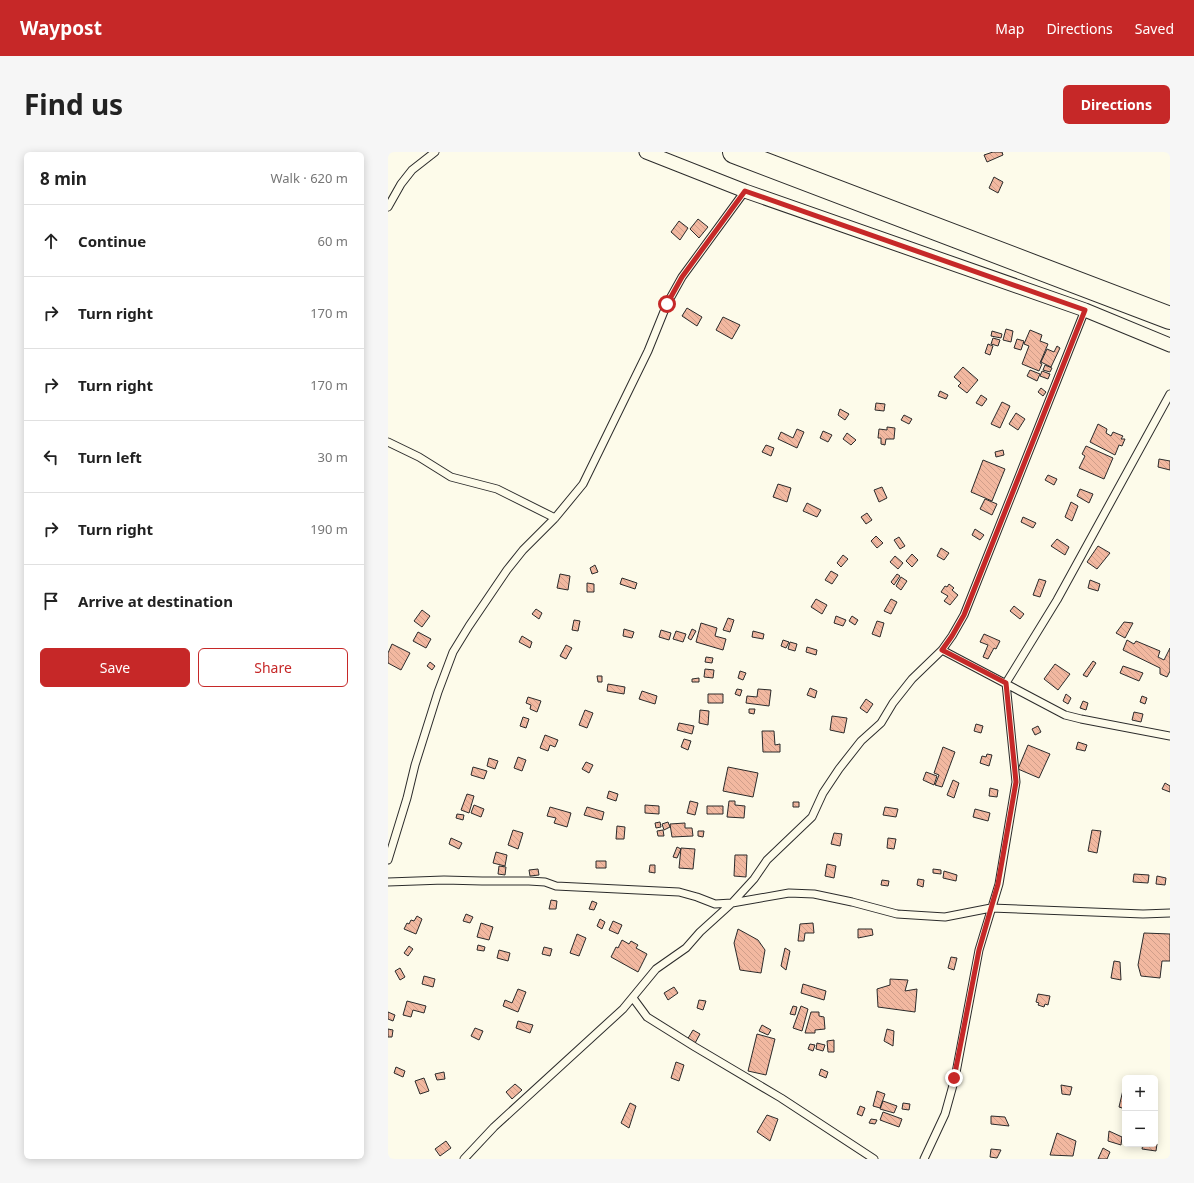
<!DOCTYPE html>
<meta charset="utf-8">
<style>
body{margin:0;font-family:"Noto Sans",sans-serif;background:#f6f6f6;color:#222}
.controls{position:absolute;right:12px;bottom:12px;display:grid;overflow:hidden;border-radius:6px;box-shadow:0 2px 10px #0003}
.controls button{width:36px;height:36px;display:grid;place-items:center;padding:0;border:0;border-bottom:1px solid #e0e0e0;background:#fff;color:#222;font:20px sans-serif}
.stop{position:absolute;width:12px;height:12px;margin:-9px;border:3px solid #c62828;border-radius:50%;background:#fff}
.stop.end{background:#c62828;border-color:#fff;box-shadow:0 1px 4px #0008}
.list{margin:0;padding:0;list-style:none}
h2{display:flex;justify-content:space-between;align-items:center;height:52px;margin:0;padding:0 16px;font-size:17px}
h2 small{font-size:13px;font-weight:400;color:#767676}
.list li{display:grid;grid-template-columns:26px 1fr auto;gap:12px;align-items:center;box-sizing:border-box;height:72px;padding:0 16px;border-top:1px solid #e0e0e0}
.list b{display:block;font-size:15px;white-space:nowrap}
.list em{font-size:13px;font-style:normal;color:#767676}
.actions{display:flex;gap:8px;padding:12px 16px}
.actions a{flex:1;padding:9px 0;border:1px solid #c62828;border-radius:6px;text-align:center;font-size:14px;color:#c62828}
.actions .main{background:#c62828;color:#fff}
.icon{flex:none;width:22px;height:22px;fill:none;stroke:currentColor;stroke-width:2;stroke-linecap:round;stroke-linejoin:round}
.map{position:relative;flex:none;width:782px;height:1007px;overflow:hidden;border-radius:6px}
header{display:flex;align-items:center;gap:24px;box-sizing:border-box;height:56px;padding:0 20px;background:#c62828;color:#fff}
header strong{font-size:19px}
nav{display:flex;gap:22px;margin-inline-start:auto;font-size:14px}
.intro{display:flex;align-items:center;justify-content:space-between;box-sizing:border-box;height:96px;padding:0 24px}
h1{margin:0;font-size:28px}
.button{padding:10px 18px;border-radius:6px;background:#c62828;color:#fff;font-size:14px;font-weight:700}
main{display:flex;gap:24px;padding:0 24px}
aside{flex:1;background:#fff;border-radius:6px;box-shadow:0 2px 10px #0003}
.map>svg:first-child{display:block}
</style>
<header>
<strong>Waypost</strong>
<nav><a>Map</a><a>Directions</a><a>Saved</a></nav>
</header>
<div class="intro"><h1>Find us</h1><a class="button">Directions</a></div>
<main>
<aside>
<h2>8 min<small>Walk · 620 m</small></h2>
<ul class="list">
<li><svg class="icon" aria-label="ahead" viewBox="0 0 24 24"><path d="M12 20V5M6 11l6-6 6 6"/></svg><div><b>Continue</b></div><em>60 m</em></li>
<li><svg class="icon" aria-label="right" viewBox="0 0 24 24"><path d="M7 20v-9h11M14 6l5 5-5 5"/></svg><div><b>Turn right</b></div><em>170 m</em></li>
<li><svg class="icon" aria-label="right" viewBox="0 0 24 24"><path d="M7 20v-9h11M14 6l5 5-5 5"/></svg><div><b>Turn right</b></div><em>170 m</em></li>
<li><svg class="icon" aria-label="left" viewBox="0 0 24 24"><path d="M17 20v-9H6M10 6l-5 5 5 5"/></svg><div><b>Turn left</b></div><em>30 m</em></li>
<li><svg class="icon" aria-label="right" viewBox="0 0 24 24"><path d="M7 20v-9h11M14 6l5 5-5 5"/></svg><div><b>Turn right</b></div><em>190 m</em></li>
<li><svg class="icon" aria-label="arrive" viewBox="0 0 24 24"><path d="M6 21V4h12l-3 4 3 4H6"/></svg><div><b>Arrive at destination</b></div></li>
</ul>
<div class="actions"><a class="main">Save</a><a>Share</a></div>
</aside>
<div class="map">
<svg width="782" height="1007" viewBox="0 0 782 1007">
<defs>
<pattern id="building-back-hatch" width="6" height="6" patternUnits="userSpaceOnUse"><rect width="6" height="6" fill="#f2b8a0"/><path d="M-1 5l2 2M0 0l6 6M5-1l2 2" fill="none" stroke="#d09e8a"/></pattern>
</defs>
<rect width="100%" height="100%" fill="#fdfbea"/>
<path fill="url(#building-back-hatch)" stroke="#2b2b2b" d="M605,0H614L615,3L599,10L596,3Z
M606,25L615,30L610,41L601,36Z
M310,67L320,75L311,86L302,77Z
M291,69L300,76L292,88L283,80Z
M299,156L314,165L309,174L294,164Z
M335,165L352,173L344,187L328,178Z
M618,177L625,179L623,190L615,188Z
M642,178L654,183L652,189L660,192L652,211L654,212L651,219L634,212L641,194L636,192Z
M604,179L614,182L613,186L603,184Z
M605,186L612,188L610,194L603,192Z
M629,187L636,189L633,198L626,196Z
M600,192L605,194L602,203L597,201Z
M669,194L672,196L663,215L653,210L659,197L666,200Z
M657,213L664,216L662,220L655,218Z
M575,215L590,228L579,241L570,234L573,231L566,225Z
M642,218L652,222L649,229L639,224Z
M654,219L662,222L660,227L652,224Z
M653,236L658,240L655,244L650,240Z
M552,239L560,243L558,247L550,244Z
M593,243L599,247L594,254L588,251Z
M614,250L622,254L612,276L603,272Z
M488,251L497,252L496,259L487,258Z
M452,257L461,262L457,268L450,263Z
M628,261L637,267L630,278L621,272Z
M516,263L524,267L521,272L513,268Z
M710,272L719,277L718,281L723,284L725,280L735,284L733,287H737L734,294L731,293L727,303L702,290Z
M499,275L507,276L506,287H498L497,293L493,292V286H490L491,277L499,278Z
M409,277L416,280L409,296L390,287L393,280L405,286Z
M435,279L444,283L440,290L432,286Z
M459,281L468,288L463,293L455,287Z
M378,293L386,296L383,304L374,300Z
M698,294L725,306L716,327L691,316L697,304L694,302Z
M615,298L616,303L608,305L607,300Z
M771,307L782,309V318L770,315Z
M595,308L617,317L604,349L583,340Z
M660,323L669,327L666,333L657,328Z
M390,332L403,336L399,350L385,345Z
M494,335L499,346L491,350L486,338Z
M692,337L705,342L701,351L689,344Z
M597,347L609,352L604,363L592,357Z
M683,350L690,354L684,369L677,365Z
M419,351L433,358L429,365L415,359Z
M479,361L484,368L478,372L473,365Z
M635,365L648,371L645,376L633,370Z
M587,377L596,383L592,388L584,383Z
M488,384L495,391L489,396L483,389Z
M511,385L517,394L512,397L506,388Z
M669,387L681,395L677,403L663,394Z
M710,394L722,401L709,417L699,410Z
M553,396L561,401L556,408L549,404Z
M524,402L530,408L524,415L518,409Z
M455,403L460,407L453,415L449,411Z
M507,404L515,411L510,417L502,410Z
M207,413L210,420L204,422L202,416Z
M443,419L450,423L444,432L437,428Z
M172,422L182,424L180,438L169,436Z
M509,422L512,424L506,433L503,430Z
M513,425L519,429L513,438L508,434Z
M234,426L249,431L247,437L232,432Z
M651,427L658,429L652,445L645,443Z
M702,428L712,432L710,439L700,436Z
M199,431L206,432V440H199Z
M561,432L566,436L564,438L570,443L562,453L556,449L560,444L553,440L557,434L559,435Z
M428,447L439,453L434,462L423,455Z
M503,447L509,450L503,462L496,459Z
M626,454L636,462L632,467L622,459Z
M148,457L154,461L151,467L144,462Z
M34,458L42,464L34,475L26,469Z
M448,464L458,468L455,474L446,471Z
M464,464L470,468L467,473L461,469Z
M340,466L346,468L342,480L335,478Z
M186,468L192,469L190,479L184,478Z
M489,469L496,471L492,485L484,482Z
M736,470L745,471L737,486L728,481Z
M313,471L329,476L327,484L338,487L335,498L308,490Z
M236,477L246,480L244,486L235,484Z
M304,477L308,479L303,488L300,486Z
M273,478L283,481L281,488L271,485Z
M288,479L298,482L295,490L285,487Z
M365,479L376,482L375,487L364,485Z
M30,480L43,487L38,496L25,489Z
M596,482L612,489L608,497L606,496L600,507L595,505L600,493L592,490Z
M134,484L144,490L142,496L131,490Z
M395,488L401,490L398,496L393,494Z
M739,488L746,492L748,489L772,499L770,505L776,508L782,496V519L779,525L772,522V516L735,498Z
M402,490L409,492L407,499L400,497Z
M4,492L22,501L13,518L0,511V501Z
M178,493L184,496L178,507L172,504Z
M419,495L429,498L428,503L418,500Z
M318,505L325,506L324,511L317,510Z
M705,509L708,511L699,525L695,523Z
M42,510L47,514L44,518L39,514Z
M667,512L682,522L670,538L656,527Z
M735,514L755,521L751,529L732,521Z
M317,517L326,518L325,526L316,525Z
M352,519L358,521L355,528L350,526Z
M209,524H214V530H210Z
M311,526V530H304V527Z
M220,532L237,535L236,542L219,539Z
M422,536L429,539L427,546L419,543Z
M349,537L354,538L352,544L347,542Z
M370,537L383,538L381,554L358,551L359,544L369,545Z
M254,539L269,544L267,552L251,547Z
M320,542H335V551H320Z
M678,542L683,546L680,552L675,549Z
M754,544L759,546L757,552L752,550Z
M140,545L153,549L149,560L142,557L143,553L138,551Z
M478,547L485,552L479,561L472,556Z
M695,549L700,551L698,558L692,556Z
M361,557H367L366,562L361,561Z
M197,558L205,561L199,576L191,573Z
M312,558L321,559L320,573L311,571Z
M746,560L755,562L753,570L744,568Z
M444,564L459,566L456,581L442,578Z
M135,565L141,567L138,576L132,574Z
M291,571L306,574L304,582L289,578Z
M588,572L595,574L593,581L586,579Z
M650,574L653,580L647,583L644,577Z
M374,579H386L387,593L392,592V600H375Z
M157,583L170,588L167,595L162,593L160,599L152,596Z
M296,587L303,589L300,598L293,595Z
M690,590L699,593L697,599L688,597Z
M640,593L662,602L651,626L630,617Z
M555,595L567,600L554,635L547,633L551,623L546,621Z
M599,602L604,603L601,614L592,611L594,604L598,605Z
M130,605L138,608L134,619L126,616Z
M101,606L110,609L107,617L99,614Z
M198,610L205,613L201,621L194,617Z
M85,615L99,619L96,627L83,623Z
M340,615L370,621L365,645L335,639Z
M538,620L549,624L546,633L535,628Z
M565,628L571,631L566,646L559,643Z
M777,631L782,634V640L774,637Z
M602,636L610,638L609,645L601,644Z
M221,639L230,642L228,649L219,646Z
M79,642L86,644L81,661L73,658Z
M302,649L310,651L307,663L299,661Z
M341,649H347V653L357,654L356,666L339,665Z
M405,650H411V655H405Z
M86,653L96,657L93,665L83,661Z
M257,653L271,654V662L257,661Z
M319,654H335V662H319Z
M162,655L183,661L179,675L166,671L168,666L159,664Z
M199,655L216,660L214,668L196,663Z
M497,655L510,657L508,665L495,663Z
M587,657L602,661L600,669L585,665Z
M69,662L76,663L75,668L68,666Z
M272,670L273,675L268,676L267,671Z
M280,670L282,675L276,678L274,672Z
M297,671V676H304L305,684L284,685L282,672Z
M229,674L237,675L236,687H228Z
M125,678L135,681L130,697L120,693Z
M275,678L276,684H270L269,679Z
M704,678L713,679L709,701L700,699Z
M310,679H316L315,685L310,684Z
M446,681L454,682L452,694L443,692Z
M63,686L74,691L71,697L61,692Z
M500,686L508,687L506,697L499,696Z
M289,695L293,697L289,706L285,705Z
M293,696L307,697L305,717L291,716Z
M108,700L119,703L117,714L105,711Z
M347,703H359L358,725L346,724Z
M208,709H218V716H208Z
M439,712L448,714L446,726L437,724Z
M262,713H267V721L261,720Z
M111,714L118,715L117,723L110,722Z
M150,717L151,723L142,724L141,718Z
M545,717L553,718V722L545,721Z
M556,719L569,723L568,729L555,726Z
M746,722L761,723L760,731L745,730Z
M769,724L778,726L777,733L768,732Z
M530,727L536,728L535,735L529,733Z
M494,728L501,729L500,734L493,733Z
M163,748L169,749L168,757H161Z
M204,749L209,751L206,758L201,757Z
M78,762L85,765L82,771L75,769Z
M29,764L34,767L28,782L16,777L19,771L21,772L23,768L26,769Z
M212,767L217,770L214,777L209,774Z
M225,769L234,773L230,782L221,778Z
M93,771L105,775L101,788L89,785Z
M425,771L426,781H417L416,789H410L412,772Z
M350,777L370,788L377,798L373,821L352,818L346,791Z
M470,777H484L485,783L470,786Z
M756,781L782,782V809H774L772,826L753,824L750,813Z
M189,782L198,786L191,804L182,801Z
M234,788L241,792L243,789L250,793L248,796L259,802L250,820L223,805L228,795L230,796Z
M90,793L97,795L96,799L89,798Z
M21,794L25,797L20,804L16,801Z
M156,795L164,797L162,804L154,802Z
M397,796L402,799L398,818L393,814Z
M111,798L122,801L120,809L109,806Z
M563,805L569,806L566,818L560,816Z
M726,809L732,810L733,828L723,826Z
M12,816L17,825L12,828L7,819Z
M36,824L47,827L45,835L34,832Z
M502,827L520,828L517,839L529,837L527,860L490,855L489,837L502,833Z
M415,832L438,839L436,848L413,841Z
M286,835L290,841L280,848L276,841Z
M130,837L138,840L130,860L115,854L117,848L124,851Z
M650,842L662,844L660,853L657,852L656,855L650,853L651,851L648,850Z
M311,848L318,849L315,858L309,856Z
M19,849L38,854L36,861L25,858L23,865L15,863Z
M405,854L409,855L407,863L402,862Z
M413,854L420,857L414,879L405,876Z
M0,860L7,863L5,869L0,867Z
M423,860H431V864L436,865L437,877L427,878V881H417Z
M130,869L145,873L142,881L128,876Z
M374,873L383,878L380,883L371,879Z
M87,876L95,879L91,888L83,884Z
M0,877L5,878L4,885H0Z
M499,877L506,879L505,894L496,889Z
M305,878L312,882L306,893L299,888Z
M369,882L387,887L378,923L360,919Z
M446,888V900H440L439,889Z
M429,891L437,893L435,899L428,897Z
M422,892L427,893L425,899L420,897Z
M288,910L296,913L291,929L283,926Z
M8,915L17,919L15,925L6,921Z
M433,917L440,920L438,926L431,923Z
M56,920L57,927L49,928L47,922Z
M36,926L41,939L32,942L27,929Z
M127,932L134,938L124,947L118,940Z
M673,933L684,935L682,943L674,942Z
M735,938L737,939V957L731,955Z
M489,939L497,942L492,956L485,954Z
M495,949L509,954L506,961L492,957Z
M242,951L248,954L241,976L233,971Z
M515,951L522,952L521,958L514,957Z
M472,954L477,956L474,964L469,962Z
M495,960L514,967L511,975L492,968Z
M379,963L390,967L382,989L369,980Z
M603,964L617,965L621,974L603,972Z
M483,967L489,968L487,972L481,971Z
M721,979L734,985L733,993L720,989Z
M669,981L688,989L685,1004L662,1003Z
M58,989L63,996L52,1004L47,997Z
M767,991L769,992L768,999L754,997L755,992H767Z
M715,996L722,1000L719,1007H710Z
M603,997L613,998L609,1006L602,1005Z"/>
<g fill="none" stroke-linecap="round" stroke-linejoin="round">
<g stroke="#2b2b2b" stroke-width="9">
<path id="lane" d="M0,55L13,32L24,18L47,0
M0,290L31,305L63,325L109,337L167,366
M554,498L677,563L693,567L782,584
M0,708L19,646L27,613L50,540L65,500L81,474L119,418L135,398L167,366L195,332L260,199L279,152L294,125L357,39
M0,730L56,728L94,729H141L157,730L168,734L291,740L309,745L327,752L344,751L401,741L426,742L464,750L509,762L557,765L603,756L755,762L782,761
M245,846L259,865L307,895L393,946L486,1007
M76,1007L106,975L235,857L268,817L298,796L312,780L344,751L366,727L379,708L424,665L435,641L451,617L473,589L493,571L505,551L524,527L554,498L564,484L576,463L697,158
M536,1007L557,962L567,926L591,798L611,732L628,630L618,531L669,448L782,242"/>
</g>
<g stroke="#2b2b2b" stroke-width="15">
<path id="street" d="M258,0L357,39L697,158L782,193"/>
</g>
<g stroke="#2b2b2b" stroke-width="24">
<path id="highway" d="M346,0L782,166"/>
</g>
<use href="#lane" stroke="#fdfbea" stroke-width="7"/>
<use href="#street" stroke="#fdfbea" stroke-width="13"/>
<use href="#highway" stroke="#fdfbea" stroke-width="22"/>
</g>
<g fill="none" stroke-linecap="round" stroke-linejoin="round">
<path stroke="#c62828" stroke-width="5" d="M279,152L294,125L357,39L697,158L576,463L564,484L554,498L618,531L628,630L610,732L591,798L566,926"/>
</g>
</svg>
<div class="controls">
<button>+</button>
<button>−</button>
</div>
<div class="stop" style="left:279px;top:152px"></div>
<div class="stop end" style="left:566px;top:926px"></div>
</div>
</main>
